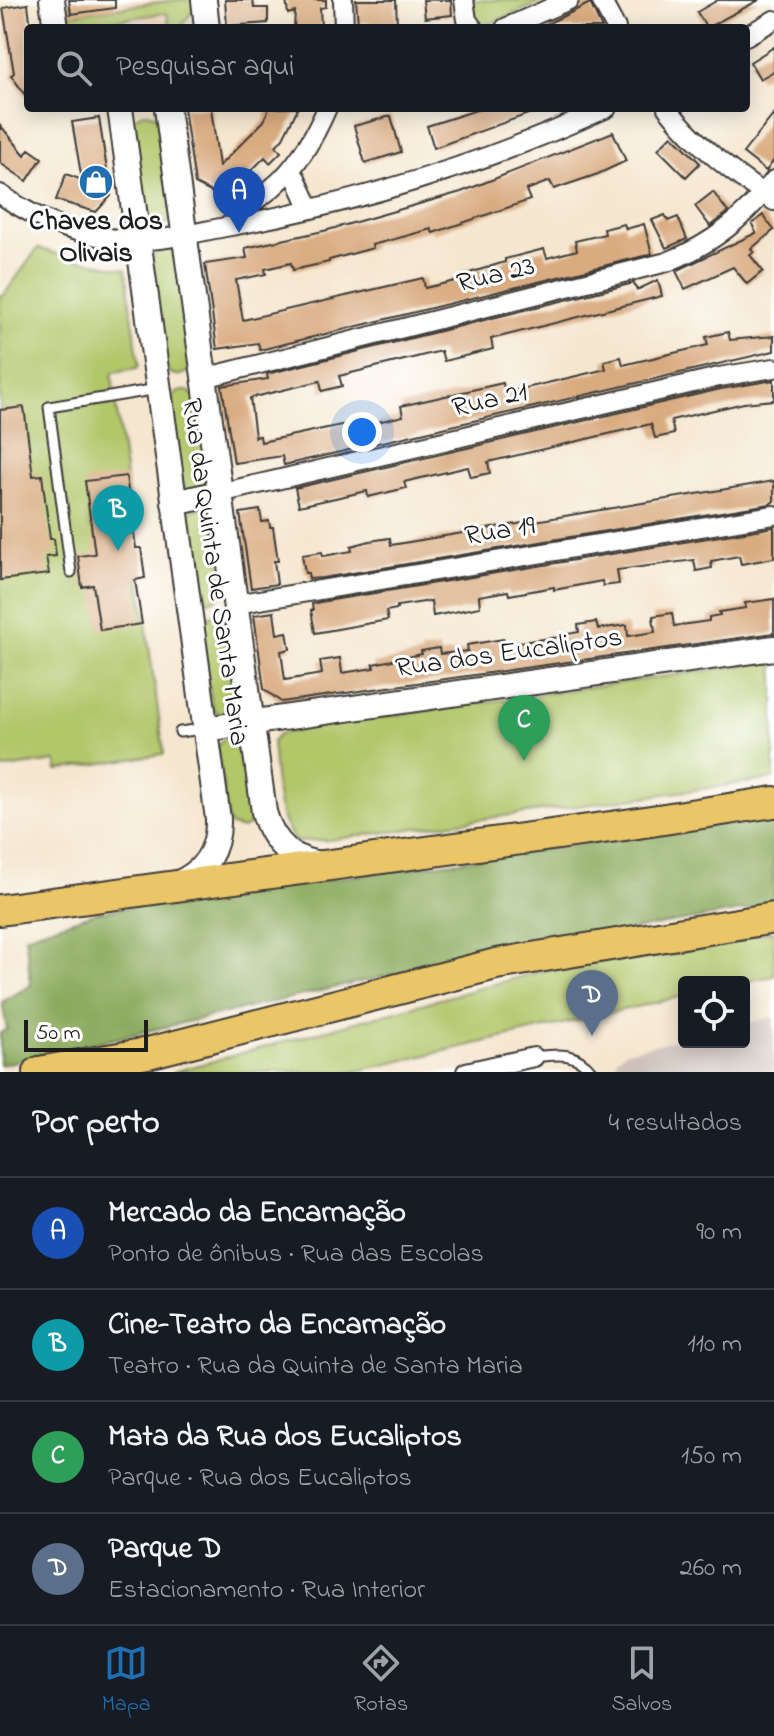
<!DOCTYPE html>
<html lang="pt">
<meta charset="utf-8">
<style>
body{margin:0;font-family:"Indie Flower",sans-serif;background:#242831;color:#f1f3f6}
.controls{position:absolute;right:24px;bottom:24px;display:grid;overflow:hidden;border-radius:8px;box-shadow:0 4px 20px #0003}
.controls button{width:72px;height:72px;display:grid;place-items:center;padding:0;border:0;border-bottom:2px solid #363941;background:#171b24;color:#f1f3f6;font:40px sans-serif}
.scale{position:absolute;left:24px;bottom:20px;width:124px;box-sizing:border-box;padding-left:8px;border:4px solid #1c1c1c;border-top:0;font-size:22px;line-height:28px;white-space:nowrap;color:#1c1c1c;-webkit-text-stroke:6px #fff;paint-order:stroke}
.you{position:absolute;left:362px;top:432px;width:28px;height:28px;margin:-20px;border:6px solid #fff;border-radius:50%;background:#1a73e8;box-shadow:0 0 0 12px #1a73e833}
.badge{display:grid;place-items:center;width:52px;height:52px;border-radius:50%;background:#1f6fb2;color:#fff;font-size:26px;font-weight:700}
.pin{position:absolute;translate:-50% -66px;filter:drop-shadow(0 2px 4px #0008)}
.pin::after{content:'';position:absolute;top:42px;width:28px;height:24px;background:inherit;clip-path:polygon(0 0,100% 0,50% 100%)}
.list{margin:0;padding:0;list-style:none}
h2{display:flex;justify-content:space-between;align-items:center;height:104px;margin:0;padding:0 32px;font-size:34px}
h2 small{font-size:26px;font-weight:400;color:#9ea1a6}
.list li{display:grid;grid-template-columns:52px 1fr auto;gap:24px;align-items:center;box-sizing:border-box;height:112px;padding:0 32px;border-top:2px solid #363941}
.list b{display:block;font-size:30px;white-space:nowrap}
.list p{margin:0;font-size:26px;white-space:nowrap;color:#9ea1a6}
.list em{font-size:26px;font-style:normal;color:#9ea1a6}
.icon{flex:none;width:44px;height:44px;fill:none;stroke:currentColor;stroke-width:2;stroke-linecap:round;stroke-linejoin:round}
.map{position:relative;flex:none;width:774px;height:1072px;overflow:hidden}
.search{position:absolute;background:#171b24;box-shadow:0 4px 20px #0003;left:24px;right:24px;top:24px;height:88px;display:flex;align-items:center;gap:20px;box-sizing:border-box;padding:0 28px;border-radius:8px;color:#9ea1a6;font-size:30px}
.sheet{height:552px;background:#171b24}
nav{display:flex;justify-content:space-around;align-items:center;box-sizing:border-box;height:112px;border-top:2px solid #363941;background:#171b24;font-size:22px;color:#9ea1a6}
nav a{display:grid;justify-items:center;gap:4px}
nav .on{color:#1f6fb2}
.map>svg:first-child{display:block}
</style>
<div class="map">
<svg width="774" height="1072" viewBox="0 0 774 1072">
<rect width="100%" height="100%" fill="#fff"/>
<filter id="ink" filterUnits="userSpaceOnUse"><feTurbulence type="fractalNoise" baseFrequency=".0125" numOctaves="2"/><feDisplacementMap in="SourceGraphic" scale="16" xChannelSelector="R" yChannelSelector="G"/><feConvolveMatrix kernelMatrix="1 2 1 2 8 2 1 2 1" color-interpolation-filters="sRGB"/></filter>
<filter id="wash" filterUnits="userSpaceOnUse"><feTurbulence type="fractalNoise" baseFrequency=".006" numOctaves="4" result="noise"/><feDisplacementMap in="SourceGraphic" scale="32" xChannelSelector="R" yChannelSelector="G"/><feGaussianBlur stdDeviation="1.8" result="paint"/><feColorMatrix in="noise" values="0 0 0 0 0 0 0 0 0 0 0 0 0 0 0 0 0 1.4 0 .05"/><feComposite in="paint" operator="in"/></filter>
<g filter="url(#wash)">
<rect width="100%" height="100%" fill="#f5e6cf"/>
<path fill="#f1d5bd" d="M57,0H199L202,28H61Z"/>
<path fill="#cec1ba" d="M774,1017V1072H615L617,1058L627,1051L684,1038V1042H744V1024Z"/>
<path fill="#b2c66a" stroke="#677143" stroke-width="2" d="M175,0H194L195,8L180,28H170L167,13L115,20L102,28H66L63,6L70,5L71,14Z
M471,0H547L487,25L479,24L473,15Z
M144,112L155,115L159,119L172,216C166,228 154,231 144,220L131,123L134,118Z
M38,248L70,258L126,269L139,365L137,368L114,372L112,376L164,754L57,770L56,761L0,769V295L3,296Z
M163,249H169L178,256L193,364C187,377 174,379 165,368L150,260L153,255Z
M182,391H188L197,398L209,474L206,485L190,491L181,484L170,402L176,393Z
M204,506L213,513L224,590C218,603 205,604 196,594L185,517L188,512Z
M213,615H219L228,622L240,704L233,713L221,715L212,708L200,626L208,617Z
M774,661V779L329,840L297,842C273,817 276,775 272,742L279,734L332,724Z
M230,737L241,739L245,744L255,818L253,823L243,829L231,826L228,822L217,748L220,742Z
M774,931V976L744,982H684V996L353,1072H173L553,968Z"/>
<path fill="#8dab5e" stroke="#54643d" stroke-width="2" d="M774,817V905L438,964L0,1065V1033L7,1029L2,1002L31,985L25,936L97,912Z"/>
<g id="blocks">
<path fill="#d9ab80" d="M69,0H115V8L71,14Z
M225,0H253L254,8H268V23L227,26Z
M286,0H326V7L320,8L321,28H294L295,12L288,14Z
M356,0H396L397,26L370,28V22L358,23Z
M423,0H451L452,15L425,18Z
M718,0H759L707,28L697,12Z
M590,3L602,28H538L574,11Z
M28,4L31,28H28V99L11,75L14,73L3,8Z
M774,47V71L760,79L750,62Z
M184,108H211L219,166L264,121L269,108H298L283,138L276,146L281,152L270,163L265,157L249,173L215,194L195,184Z
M483,108L542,109L434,148L427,126Z
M774,114V160L766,171L743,153Z
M391,116L401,152L365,163L354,126Z
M99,118L111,196L96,212L56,200L66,174L82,180L72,122Z
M0,125L25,155L29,149L42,158L27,181L0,163Z
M613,132L626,161L598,174L554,189L550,181L526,190L530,200L433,233L431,229L406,236L372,245L373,248L329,260V262L293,270L291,263L265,269L266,274L236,280L243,320L423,278L425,288L464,279L463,275L505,262V259L544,249L547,258L577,250L575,241L605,234L604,229L624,224L626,229L644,224L652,254L260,350L258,343L217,349L205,264L247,258L245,248L328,230L461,192Z
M672,135L700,163L686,177L658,149Z
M713,192L728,212L710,226L695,206Z
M665,215L668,221L678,217L687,239L666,248L652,220Z
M763,215L774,230L751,249L754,252L750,255L763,271L747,284L733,267L685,289L676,271L756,233L752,224Z
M658,280L662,296L491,339L493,349L444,361L441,351L339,376L342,386L322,391L320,381L250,398L255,437L260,436L261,442L351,423L352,428L403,416L401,406L503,383L505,393L606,369L604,361L621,357L623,365L708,345L706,337L728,332L730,340L774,336V351L284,465L282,456L234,463L222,386L268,379L267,374L634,283L637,290Z
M774,380V400L744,403L671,420L674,434L655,438L651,424L488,462L490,473L471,477L468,467L404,482L406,488L368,497L367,491L299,506L295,488L721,389Z
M24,407L33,476L42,475L50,539H54L56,556L46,557L49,574L0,580V410Z
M126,476L136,548H141L145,578L135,580L142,624L100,630L93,585L82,587L78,556L95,554L85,481Z
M774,481V501L770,504L322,578L309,579L308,573H305L302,555L322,552L323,556L352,551L351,546L370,541L390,538L391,545Z
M260,510L262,522L269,521L270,527H273L278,561H274L277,584L251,588L240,513Z
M774,527V558L741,564L739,556L711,561L712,568L696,571L694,560L617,570L619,584L603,586L602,581L554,590V587L509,595L508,591L479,596L480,607L433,616L431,601L397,606V609L386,611L388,620L315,633L311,610H313L312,604L320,602Z
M774,599V633L281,702L264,689L254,615L274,612L277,634L287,632L290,649L281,651L285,680L322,674L320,661L340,658L342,673L374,668L373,664L422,654L421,651L439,648L440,654L468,651L467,645L485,642L504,639V644L568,636V634L579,632L578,625L596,622L598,629L627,625L628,636L655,632L653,616L672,613L674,626L709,621V617L720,615L719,612L746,608L745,603Z"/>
</g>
</g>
<g filter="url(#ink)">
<use href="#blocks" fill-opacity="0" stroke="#3d3a37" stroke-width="2"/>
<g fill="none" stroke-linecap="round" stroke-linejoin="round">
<g stroke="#3d3a37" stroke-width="13">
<path id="service" d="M71,572L49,407L158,389
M180,732L202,729
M534,1057C558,1054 576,1051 592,1072"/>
</g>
<g stroke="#3d3a37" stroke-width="22">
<path id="minor" d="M343,0L344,28
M464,0L467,20L473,28
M601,0L616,28
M505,28L569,0
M746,36L774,20
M667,108C697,146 734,174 774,201
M290,171L296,178L310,209
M0,194C41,223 85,239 135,240C167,241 201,231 231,226C361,202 487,162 607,108
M239,224L237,217C247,205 260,198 272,188C298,166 314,138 327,108
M204,378L667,262C713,244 744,218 774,180
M220,493L719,377L774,368
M235,604L774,515
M466,1072L534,1057"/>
</g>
<g stroke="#3d3a37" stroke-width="28">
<path id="tertiary" d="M52,0L56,28
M204,0L207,28
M120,108L218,819C219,849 205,873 176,884
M167,108L264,812C272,842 293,863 325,864
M174,503L220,493
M205,729L774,648"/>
</g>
<g stroke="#3d3a37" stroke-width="34">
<path id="trunk" d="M0,910L625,825L774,802
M39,1072L148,1053L496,964L774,918"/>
</g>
<use href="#service" stroke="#fff" stroke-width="9"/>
<use href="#minor" stroke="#fff" stroke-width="18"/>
<use href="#tertiary" stroke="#fff" stroke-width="24"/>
<use href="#trunk" stroke="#ebc669" stroke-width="30"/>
</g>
</g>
<defs>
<g id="shop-disc" transform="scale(1.8)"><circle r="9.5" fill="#1f6fb2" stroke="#fff"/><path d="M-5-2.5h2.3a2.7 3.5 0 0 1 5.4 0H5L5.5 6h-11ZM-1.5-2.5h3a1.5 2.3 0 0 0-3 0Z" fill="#fff"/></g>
</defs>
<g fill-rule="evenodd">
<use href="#shop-disc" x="96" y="182"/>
</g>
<g text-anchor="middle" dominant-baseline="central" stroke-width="6" stroke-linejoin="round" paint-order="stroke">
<g font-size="28" font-weight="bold" fill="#1c1c1c" stroke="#fff">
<text x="96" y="222">Chaves dos<tspan x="96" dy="32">Olivais</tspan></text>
</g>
<g font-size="28" fill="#1c1c1c" stroke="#fff">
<text transform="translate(496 276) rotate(-14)">Rua 23</text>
<text transform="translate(490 401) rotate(-13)">Rua 21</text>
<text transform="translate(500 532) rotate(-9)">Rua 19</text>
<text transform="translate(214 572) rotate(82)">Rua da Quinta de Santa Maria</text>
<text transform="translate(509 654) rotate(-8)">Rua dos Eucaliptos</text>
</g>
</g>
</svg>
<div class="controls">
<button><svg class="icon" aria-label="locate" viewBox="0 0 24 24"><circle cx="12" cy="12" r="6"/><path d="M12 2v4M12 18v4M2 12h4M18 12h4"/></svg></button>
</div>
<div class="scale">50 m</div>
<div class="you"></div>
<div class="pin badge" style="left:239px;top:233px;background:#1a4fb4">A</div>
<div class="pin badge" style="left:118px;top:551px;background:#0f9aa8">B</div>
<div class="pin badge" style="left:524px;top:761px;background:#2e9e5b">C</div>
<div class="pin badge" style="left:592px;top:1036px;background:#5c6f8a">D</div>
<div class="search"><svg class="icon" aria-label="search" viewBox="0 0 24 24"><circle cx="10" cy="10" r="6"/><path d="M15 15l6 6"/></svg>Pesquisar aqui</div>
</div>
<section class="sheet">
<h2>Por perto<small>4 resultados</small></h2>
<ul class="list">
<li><span class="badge" style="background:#1a4fb4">A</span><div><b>Mercado da Encarnação</b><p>Ponto de ônibus · Rua das Escolas</p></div><em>90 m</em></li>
<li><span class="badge" style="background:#0f9aa8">B</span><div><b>Cine-Teatro da Encarnação</b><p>Teatro · Rua da Quinta de Santa Maria</p></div><em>110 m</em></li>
<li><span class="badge" style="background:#2e9e5b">C</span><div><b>Mata da Rua dos Eucaliptos</b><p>Parque · Rua dos Eucaliptos</p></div><em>150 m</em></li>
<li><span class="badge" style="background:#5c6f8a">D</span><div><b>Parque D</b><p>Estacionamento · Rua Interior</p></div><em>260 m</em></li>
</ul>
</section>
<nav>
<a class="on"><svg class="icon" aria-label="map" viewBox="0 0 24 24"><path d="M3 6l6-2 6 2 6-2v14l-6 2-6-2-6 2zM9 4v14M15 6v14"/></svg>Mapa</a>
<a><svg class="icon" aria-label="directions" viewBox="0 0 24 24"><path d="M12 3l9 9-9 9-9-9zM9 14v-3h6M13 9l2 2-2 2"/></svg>Rotas</a>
<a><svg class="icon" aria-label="saved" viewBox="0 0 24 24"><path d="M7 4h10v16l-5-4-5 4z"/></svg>Salvos</a>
</nav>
